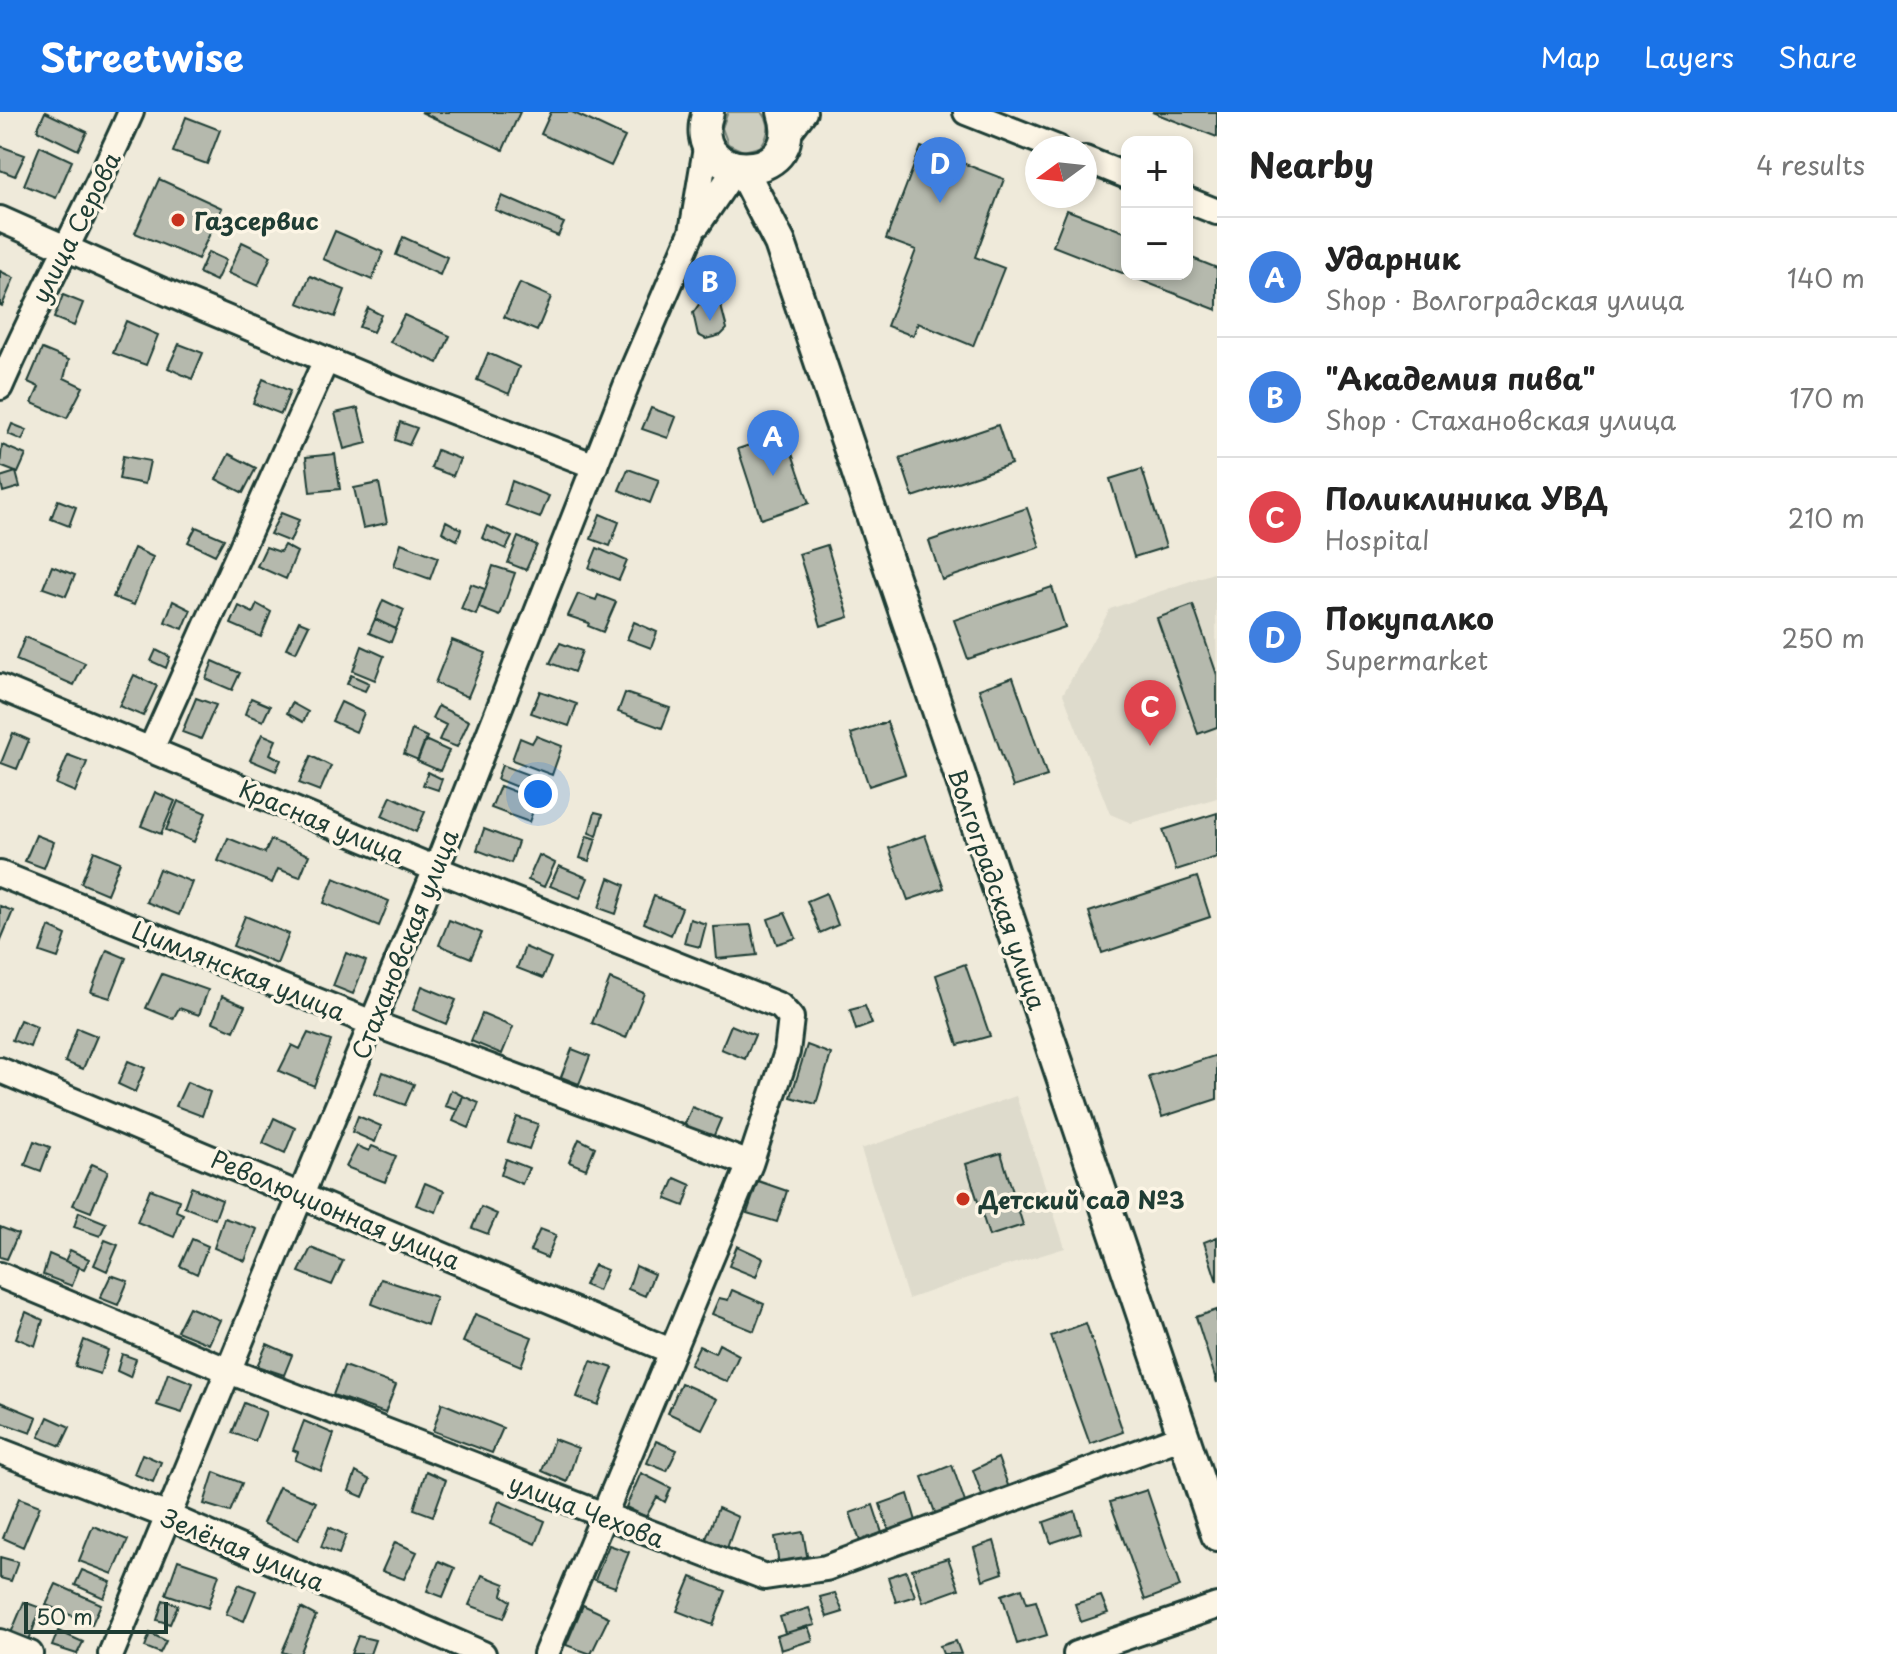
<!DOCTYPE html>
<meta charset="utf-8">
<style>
body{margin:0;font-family:"Playpen Sans",sans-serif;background:#f6f6f6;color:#222}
.controls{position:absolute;right:24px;top:24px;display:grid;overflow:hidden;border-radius:16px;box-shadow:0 4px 12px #0003}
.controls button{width:72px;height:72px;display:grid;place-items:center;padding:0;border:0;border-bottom:2px solid #e0e0e0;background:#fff;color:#222;font:40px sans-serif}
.compass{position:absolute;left:1025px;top:24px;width:72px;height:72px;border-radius:50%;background:#fff;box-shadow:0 4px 12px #0003;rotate:255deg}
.scale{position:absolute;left:24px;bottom:20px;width:144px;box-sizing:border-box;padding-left:8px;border:4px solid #1f3d34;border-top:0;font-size:22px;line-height:28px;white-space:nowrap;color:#1f3d34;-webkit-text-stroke:6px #fcf5e5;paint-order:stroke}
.you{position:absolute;left:538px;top:682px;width:28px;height:28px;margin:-20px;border:6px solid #fff;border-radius:50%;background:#1a73e8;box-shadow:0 0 0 12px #1a73e833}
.badge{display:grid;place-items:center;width:52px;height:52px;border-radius:50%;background:#1a73e8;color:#fff;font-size:26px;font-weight:700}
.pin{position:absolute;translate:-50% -66px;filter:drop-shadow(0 2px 4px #0008)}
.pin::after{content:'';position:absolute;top:42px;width:28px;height:24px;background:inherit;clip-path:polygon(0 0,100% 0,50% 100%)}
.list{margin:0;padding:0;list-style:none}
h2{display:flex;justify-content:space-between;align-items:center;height:104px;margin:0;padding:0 32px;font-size:34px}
h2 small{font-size:26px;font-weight:400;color:#767676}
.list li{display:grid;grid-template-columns:52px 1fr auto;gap:24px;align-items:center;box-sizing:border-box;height:120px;padding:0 32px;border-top:2px solid #e0e0e0}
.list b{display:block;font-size:30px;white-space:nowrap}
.list p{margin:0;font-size:26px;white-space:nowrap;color:#767676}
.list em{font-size:26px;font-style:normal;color:#767676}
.map{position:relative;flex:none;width:1217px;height:1542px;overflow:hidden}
header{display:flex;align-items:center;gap:48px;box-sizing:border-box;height:112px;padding:0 40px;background:#1a73e8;color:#fff}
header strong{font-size:38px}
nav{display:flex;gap:44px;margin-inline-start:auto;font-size:28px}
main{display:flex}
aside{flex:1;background:#fff}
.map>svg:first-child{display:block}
</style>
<header>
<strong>Streetwise</strong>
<nav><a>Map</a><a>Layers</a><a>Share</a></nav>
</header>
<main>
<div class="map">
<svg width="1217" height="1542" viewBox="0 0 1217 1542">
<rect width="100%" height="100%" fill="#efeada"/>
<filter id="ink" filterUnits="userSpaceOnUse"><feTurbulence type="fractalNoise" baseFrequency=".0125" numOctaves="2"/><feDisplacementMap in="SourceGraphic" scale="16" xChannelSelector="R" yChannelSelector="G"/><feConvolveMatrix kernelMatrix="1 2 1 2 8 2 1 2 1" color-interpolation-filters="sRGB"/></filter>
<g filter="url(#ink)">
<path fill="#dedbcc" d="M1216,460L1217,686L1131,711L1110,702L1063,582L1110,497Z
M1016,984L1065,1136L983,1161L908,1187L861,1037Z"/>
<path fill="#cccdbf" stroke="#76857a" stroke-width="2" d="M728,0H762C772,12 769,24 760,35L743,39L728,32L722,16Z"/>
<path fill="#b5b9ad" stroke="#1f3d34" stroke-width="2" d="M45,0L87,20L78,38L37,18Z
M421,0H520L503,38Z
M551,0H572L625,25L611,54L541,22Z
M1152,0H1217V25Z
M186,5L220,18L207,52L173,40Z
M0,34L25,43L15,64L0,58Z
M40,34L72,49L56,86L24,73Z
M921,35L1004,67L975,145L1004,156L973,234L918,211L913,224L887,214L916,138L886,127Z
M159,67L222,96L198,147L135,121Z
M502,84L564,111L558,124L495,98Z
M1067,98L1127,121V162H1187V144L1217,156V198L1053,134Z
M335,119L383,140L372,168L323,147Z
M403,125L447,145L440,163L396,143Z
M242,130L271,144L258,174L228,161Z
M208,140L226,148L216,169L199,161Z
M0,159L14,166L2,194L0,193Z
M310,164L345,178L335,205L298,191Z
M520,171L551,185L537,219L504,205Z
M63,183L83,191L74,214L54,206Z
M704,185L721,194L727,217L721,223L706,227L698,223L693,201Z
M368,196L381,203L373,220L359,215Z
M404,203L450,224L438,251L390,230Z
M126,209L158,223L146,253L113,241Z
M179,232L203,241L192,267L168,256Z
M42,237L69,248L64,266L83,275L67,306L32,291L39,275L28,270Z
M488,241L519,255L509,282L477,268Z
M263,267L290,279L281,302L253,291Z
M358,296L367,331L344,337L335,301Z
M651,296L676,305L668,326L642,317Z
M400,310L417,316L409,333L395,328Z
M12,312L27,318L22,328L8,322Z
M998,313L1011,352L913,385L900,346Z
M785,321L809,391L761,407L738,337Z
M2,333L26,343L18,361L0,354Z
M437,338L460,347L453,364L431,356Z
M229,342L256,356L243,381L216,367Z
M335,342L340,377L310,380L306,345Z
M123,344L150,349L145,372L119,367Z
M628,357L659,368L650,391L619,378Z
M1142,357L1166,435L1134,445L1110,367Z
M16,360L20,375L3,380L0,365Z
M512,369L549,384L540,406L505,393Z
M379,371L387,411L363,416L354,376Z
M58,388L76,395L69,414L51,407Z
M1027,396L1040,435L942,468L929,429Z
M281,401L299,408L290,430L270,422Z
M600,402L619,410L610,434L591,427Z
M446,409L461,417L457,428L442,420Z
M487,414L512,425L506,437L482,426Z
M196,415L224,427L215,443L188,430Z
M518,425L537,433L526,458L508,451Z
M401,431L438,445L430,467L394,454Z
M284,433L297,440L286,467L257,454L266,435L280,440Z
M827,433L849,505L821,514L799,442Z
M134,436L153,445L134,493L113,485Z
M597,436L627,449L619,468L589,456Z
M52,454L75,463L66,484L43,476Z
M493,454L515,461L500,504L479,496Z
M471,472L485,477L476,503L461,497Z
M1052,475L1065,515L968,547L954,508Z
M578,482L596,488L598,483L616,490L603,520L588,514L589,511L568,504Z
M383,488L404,498L396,517L375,507Z
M173,489L191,498L183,517L165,510Z
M257,492L271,500L261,525L231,512L239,494L253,501Z
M1193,493L1217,563V615L1198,622L1157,506Z
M375,507L396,517L391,530L369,521Z
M299,509L309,513L296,540L286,536Z
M634,510L657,520L651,536L627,527Z
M25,525L85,551L74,573L16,548Z
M452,528L486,541L468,585L435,571Z
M560,531L582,539L574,560L550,551Z
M362,534L384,544L375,568L353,559Z
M156,538L170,545L166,556L151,549Z
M213,549L240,561L232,578L206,567Z
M134,563L157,574L143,604L119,594Z
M351,563L369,571L365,579L347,572Z
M1013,565L1047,664L1013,675L979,577Z
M540,579L577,592L569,614L531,601Z
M625,581L670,596L662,616L618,600Z
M196,586L216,593L201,627L182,620Z
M251,586L270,594L263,609L245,602Z
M341,590L364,601L356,620L332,609Z
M292,591L308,600L303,610L287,601Z
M438,594L469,609L457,635L439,628L446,613L432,606Z
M887,610L905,662L869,674L851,622Z
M412,618L427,625L418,648L404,642Z
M13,621L29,628L17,657L1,651Z
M262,622L276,628L270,642L281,648L276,659L250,648Z
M536,624L562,634L552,663L512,648L520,626L532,631Z
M425,628L449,639L440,659L417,649Z
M68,643L87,650L75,680L56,672Z
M311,644L331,654L320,679L299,671Z
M502,653L529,663L524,678L497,667Z
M428,660L442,667L438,678L423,673Z
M500,674L537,688L529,710L491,696Z
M155,680L175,689L161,722L141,714Z
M391,684L425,700L416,720L382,704Z
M178,689L206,701L194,730L166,718Z
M595,700L603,702L597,724L589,721Z
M1217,701V745L1176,758L1163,718Z
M484,717L518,730L511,751L477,738Z
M36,723L54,730L44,756L25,749Z
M925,723L944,776L908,788L889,736Z
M587,724L596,727L589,749L580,746Z
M228,726L265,741L271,728L309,743L300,765L278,757L272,771L218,749Z
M94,739L120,750L107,782L81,771Z
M539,743L555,751L544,775L528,768Z
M559,754L588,766L580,786L550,774Z
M159,757L192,770L179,803L146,790Z
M1197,765L1210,805L1102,841L1089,800Z
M334,766L389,789L379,814L324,791Z
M609,766L625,773L616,802L599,796Z
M826,781L838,813L820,821L807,789Z
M654,784L682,796L671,823L644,811Z
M0,794L13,799L0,830Z
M785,801L796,826L777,832L768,807Z
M245,804L289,822L277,852L233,834Z
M690,807L706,812L700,835L684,831Z
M449,808L482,821L471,846L439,833Z
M751,813L757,843L717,847L714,815Z
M49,815L66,823L58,846L40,840Z
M525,835L551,846L543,866L517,856Z
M107,838L126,846L110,886L91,880Z
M346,841L366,849L353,882L333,874Z
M965,852L990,924L958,933L936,863Z
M162,862L208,878L199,903L179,896L173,907L146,896Z
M610,867L644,881L626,926L592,911Z
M422,874L456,888L446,912L413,898Z
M222,884L245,894L234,919L213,910Z
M865,894L872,912L856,918L850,898Z
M482,902L513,915L502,942L471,929Z
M20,908L37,915L30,935L12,928Z
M731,913L755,923L745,947L721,937Z
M77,916L97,924L83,957L65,950Z
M308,921L331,929L314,974L279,959L292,933L300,937Z
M807,933L831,942L816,992L791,985Z
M572,937L590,944L579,972L561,965Z
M1217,943V987L1162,1005L1149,965Z
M128,949L145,956L135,980L118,972Z
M383,960L414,972L405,993L375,982Z
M187,970L210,980L202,1004L176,994Z
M451,978L463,984L458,998L445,994Z
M463,984L479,991L469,1016L453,1009Z
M692,995L721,1007L712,1028L683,1016Z
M358,1004L381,1014L375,1030L352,1020Z
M517,1005L538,1012L529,1037L508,1030Z
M274,1006L295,1016L285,1041L263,1031Z
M579,1027L595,1035L586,1057L569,1050Z
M34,1029L50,1035L41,1059L25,1053Z
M357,1034L369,1039L372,1034L396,1044L385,1070L346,1055Z
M1001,1041L1023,1113L989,1124L966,1052Z
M506,1047L529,1056L522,1072L501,1063Z
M92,1052L108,1059L91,1100L73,1093Z
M675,1066L691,1073L684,1094L666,1087Z
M758,1069L787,1079L777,1110L747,1101Z
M425,1071L444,1079L436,1100L416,1093Z
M191,1075L222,1088L215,1107L184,1095Z
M150,1077L179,1088L176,1099L183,1102L174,1125L137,1110Z
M481,1095L497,1102L488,1122L472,1116Z
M79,1100L106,1111L100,1124L74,1115Z
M224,1106L257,1117L245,1149L214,1136Z
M0,1115L18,1122L7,1147L0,1145Z
M540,1117L556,1123L547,1146L530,1139Z
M1217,1125V1170L1204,1130Z
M192,1127L208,1134L197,1162L180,1154Z
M105,1128L118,1133L107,1159L94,1153Z
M737,1134L763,1146L756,1165L729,1154Z
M311,1136L343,1149L332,1173L299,1160Z
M70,1138L89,1147L84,1157L65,1149Z
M49,1142L79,1155L72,1174L43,1163Z
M594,1153L607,1158L598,1179L584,1173Z
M636,1154L654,1162L645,1184L628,1177Z
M111,1163L128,1169L118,1193L100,1186Z
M381,1167L436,1185L427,1213L372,1192Z
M732,1178L764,1192L754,1219L712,1202L719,1186L728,1188Z
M189,1195L220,1208L209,1232L177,1219Z
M1217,1198V1271L1196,1205Z
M26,1200L43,1208L35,1234L16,1226Z
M475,1202L532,1225L521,1254L463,1230Z
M1086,1211L1123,1320L1090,1332L1051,1224Z
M84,1228L108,1238L100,1262L75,1254Z
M267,1232L292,1243L284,1263L257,1254Z
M719,1232L739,1243L727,1270L690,1253L699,1234L715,1241Z
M122,1242L136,1247L130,1265L117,1259Z
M591,1249L613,1256L598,1293L577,1285Z
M344,1254L396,1273L385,1301L333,1283Z
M168,1261L193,1271L182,1301L157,1293Z
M681,1271L717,1287L702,1317L668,1301Z
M0,1290L37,1305L31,1321L0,1310Z
M244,1291L266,1300L255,1329L232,1321Z
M442,1291L503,1316L492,1341L433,1319Z
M48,1305L70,1315L61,1334L39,1325Z
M304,1309L334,1322L321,1359L295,1348L298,1340L293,1338Z
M554,1327L578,1336L567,1370L542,1359Z
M656,1329L677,1338L667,1359L647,1351Z
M142,1342L161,1350L153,1370L134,1362Z
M998,1346L1009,1376L983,1386L973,1358Z
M952,1353L966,1393L936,1403L922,1365Z
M426,1359L446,1368L433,1404L414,1397Z
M214,1360L242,1371L230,1400L204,1392Z
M356,1360L370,1368L363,1385L349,1379Z
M641,1361L671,1376L665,1390L657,1385L646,1405L626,1395Z
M279,1375L316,1390L298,1428L263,1411Z
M1147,1378L1180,1475L1145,1488L1110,1390Z
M908,1382L916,1409L889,1419L880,1392Z
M19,1386L40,1394L23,1435L3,1426Z
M499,1389L545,1409L536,1432L490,1412Z
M873,1393L882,1421L860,1429L850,1401Z
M718,1396L738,1405L727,1436L706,1427Z
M1075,1399L1081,1421L1051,1431L1044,1410Z
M93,1414L128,1428L113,1462L79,1449Z
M329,1415L346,1423L339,1442L321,1435Z
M803,1420L808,1449L779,1454L775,1425Z
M994,1429L1003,1461L983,1468L974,1436Z
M395,1430L417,1440L404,1467L382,1459Z
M609,1433L629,1440L615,1475L595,1468Z
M0,1445L18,1450L11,1469L0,1466Z
M948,1446L959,1477L923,1490L912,1457Z
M178,1448L219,1462L208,1496L166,1482Z
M439,1449L455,1456L443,1485L427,1479Z
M82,1458L111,1470L104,1486L75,1473Z
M906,1459L915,1484L896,1490L888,1465Z
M482,1463L505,1472L502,1483L511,1489L504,1506L469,1493Z
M691,1465L726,1479L713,1513L677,1499Z
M56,1472L101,1492L92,1512L46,1493Z
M239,1472L256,1479L244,1509L226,1502Z
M1022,1476L1027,1491L1036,1489L1047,1523L1017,1532L1002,1483Z
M835,1481L843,1500L827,1505L820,1485Z
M1101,1484L1108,1501L1081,1510L1075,1492Z
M163,1488L178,1493L170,1512L157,1508Z
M24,1490L41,1496L29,1528L11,1521Z
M583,1493L609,1505L591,1542L566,1533Z
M301,1496L316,1504L300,1542H288L282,1540Z
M809,1496L815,1513L785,1521L780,1505Z
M808,1514L813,1528L781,1538L777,1524Z
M58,1519L83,1530L77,1542L52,1534Z
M150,1521L166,1529L160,1541L145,1535Z
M358,1524L375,1528L370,1542H351Z
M956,1529L961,1542H943L940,1534Z"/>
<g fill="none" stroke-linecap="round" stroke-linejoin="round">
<g stroke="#1f3d34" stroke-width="30">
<path id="minor" d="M966,0L1057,36
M786,24L804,0
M1085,47L1127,64
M1187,88L1217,100
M0,107L188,190L403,280L595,354
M698,112L736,56
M0,275C41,181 90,93 131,0
M0,575L436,757L780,894L791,906L787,940L750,1052L546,1542
M151,637L326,248
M0,762L372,911L750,1052
M0,958L671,1239
M0,1163L229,1259L765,1465L826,1456L1183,1324
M0,1339L168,1404L483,1542
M0,1530L30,1542
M111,1542L436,757L632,259L692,120L707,30
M1076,1542L1217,1494"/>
</g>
<g stroke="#1f3d34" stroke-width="36">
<path id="major" d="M708,0C682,73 808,75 783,0
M742,57L780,131L1217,1423"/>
</g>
<use href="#minor" stroke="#fcf5e5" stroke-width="24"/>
<use href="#major" stroke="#fcf5e5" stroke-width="30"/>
</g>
</g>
<g fill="#c8321e" stroke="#fcf5e5" stroke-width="3">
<circle cx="178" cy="108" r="8"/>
<circle cx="963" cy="1087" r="8"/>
</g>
<g text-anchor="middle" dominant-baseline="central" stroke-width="7" stroke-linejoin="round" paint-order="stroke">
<g font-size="24" font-weight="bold" fill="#1f3d34" stroke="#fcf5e5" text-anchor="start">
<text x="194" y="108">Газсервис</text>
<text x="979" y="1087">Детский сад №3</text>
</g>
<g font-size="24" fill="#1f3d34" stroke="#fcf5e5">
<text transform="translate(75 115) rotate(-63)">улица Серова</text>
<text transform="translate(322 709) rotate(23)">Красная улица</text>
<text transform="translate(998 777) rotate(71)">Волгоградская улица</text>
<text transform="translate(404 832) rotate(-68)">Стахановская улица</text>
<text transform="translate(239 858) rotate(22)">Цимлянская улица</text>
<text transform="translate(336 1097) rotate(23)">Революционная улица</text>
<text transform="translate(587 1398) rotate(21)">улица Чехова</text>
<text transform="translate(243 1437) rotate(23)">Зелёная улица</text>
</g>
</g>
</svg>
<div class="controls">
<button>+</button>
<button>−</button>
</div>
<svg class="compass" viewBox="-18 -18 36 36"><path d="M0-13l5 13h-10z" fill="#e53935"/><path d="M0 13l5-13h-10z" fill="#767676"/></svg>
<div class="scale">50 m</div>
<div class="you"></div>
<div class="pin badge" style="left:773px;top:364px;background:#3f7fe0">A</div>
<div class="pin badge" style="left:710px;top:209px;background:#3f7fe0">B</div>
<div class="pin badge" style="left:1150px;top:634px;background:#e0444e">C</div>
<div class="pin badge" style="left:940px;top:91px;background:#3f7fe0">D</div>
</div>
<aside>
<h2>Nearby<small>4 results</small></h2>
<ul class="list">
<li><span class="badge" style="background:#3f7fe0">A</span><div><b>Ударник</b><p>Shop · Волгоградская улица</p></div><em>140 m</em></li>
<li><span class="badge" style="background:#3f7fe0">B</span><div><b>&quot;Академия пива&quot;</b><p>Shop · Стахановская улица</p></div><em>170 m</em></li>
<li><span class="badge" style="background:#e0444e">C</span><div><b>Поликлиника УВД</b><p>Hospital</p></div><em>210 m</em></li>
<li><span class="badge" style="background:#3f7fe0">D</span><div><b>Покупалко</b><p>Supermarket</p></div><em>250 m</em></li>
</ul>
</aside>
</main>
